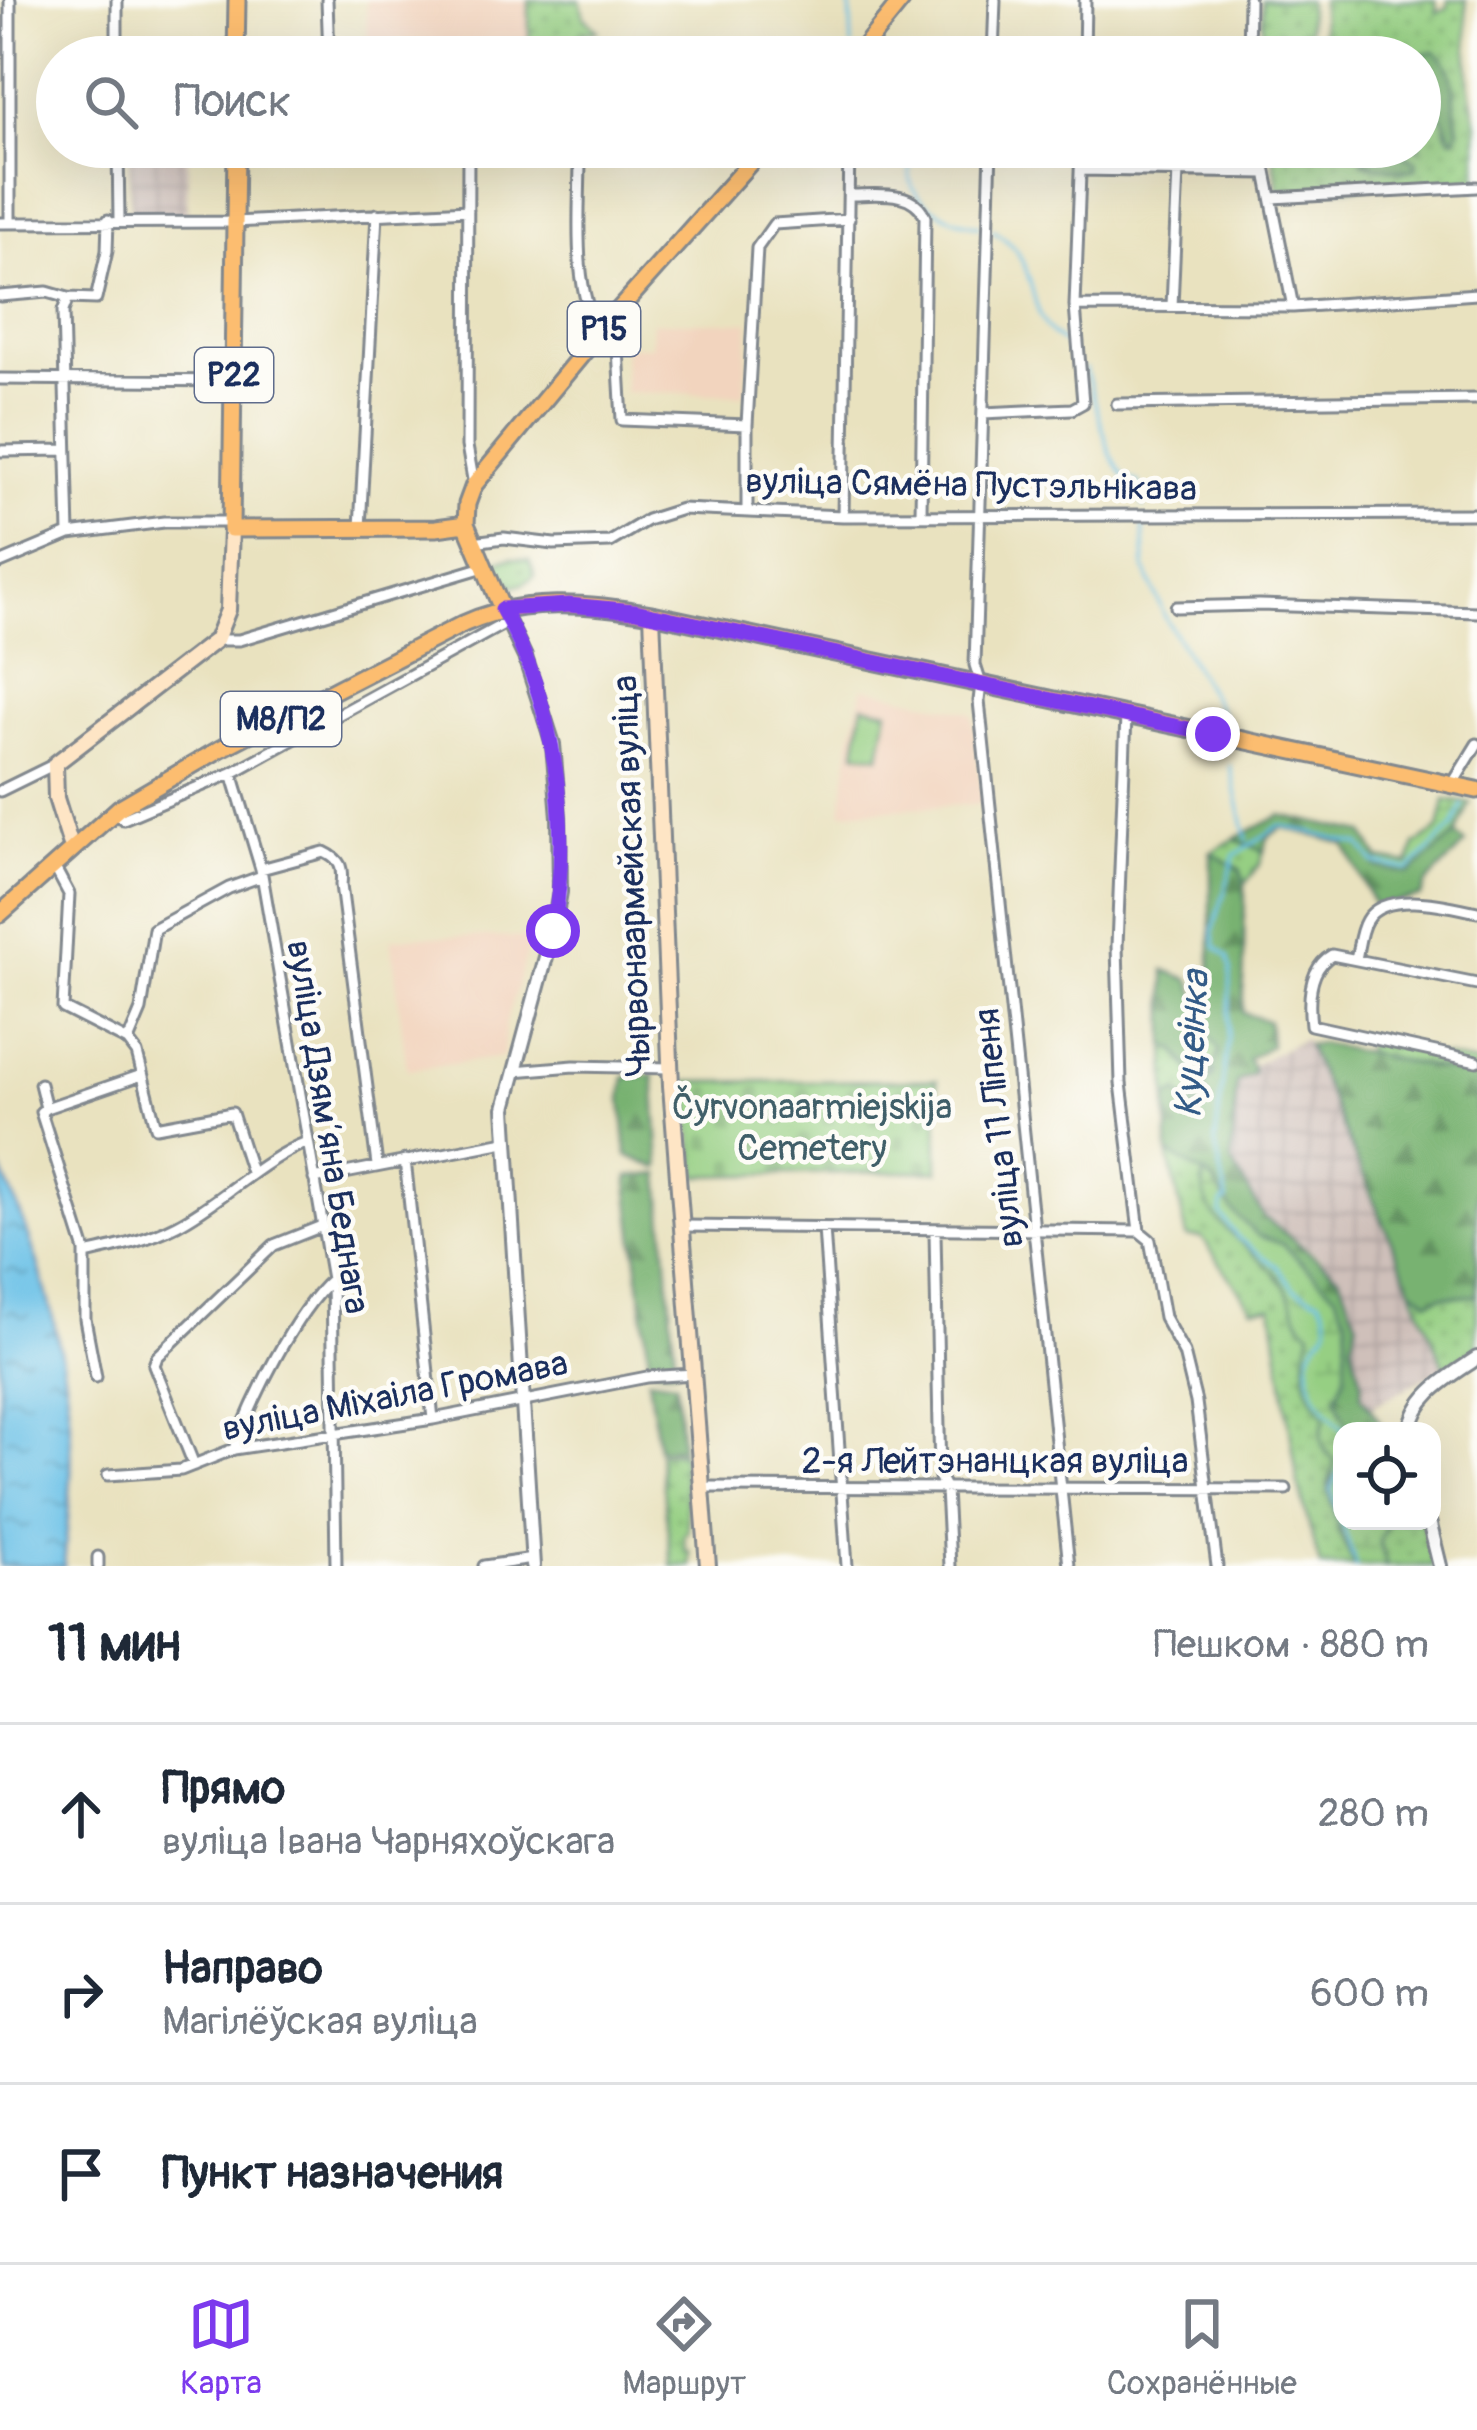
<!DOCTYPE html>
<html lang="ru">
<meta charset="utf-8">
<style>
body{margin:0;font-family:Pangolin,sans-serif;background:#f2f2f3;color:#1f2937}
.controls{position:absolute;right:36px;bottom:36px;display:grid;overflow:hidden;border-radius:24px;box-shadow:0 12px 48px #0002}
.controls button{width:108px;height:108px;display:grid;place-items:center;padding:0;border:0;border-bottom:3px solid #e0e1e3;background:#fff;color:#1f2937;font:60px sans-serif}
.stop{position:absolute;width:36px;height:36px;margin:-27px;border:9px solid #7c3aed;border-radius:50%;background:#fff}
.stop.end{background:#7c3aed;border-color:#fff;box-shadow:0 3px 12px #0008}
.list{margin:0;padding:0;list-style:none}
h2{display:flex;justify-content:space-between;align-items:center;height:156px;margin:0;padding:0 48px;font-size:51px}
h2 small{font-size:39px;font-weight:400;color:#747a83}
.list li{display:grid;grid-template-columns:78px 1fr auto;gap:36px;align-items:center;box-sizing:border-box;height:180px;padding:0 48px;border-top:3px solid #e0e1e3}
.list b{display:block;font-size:45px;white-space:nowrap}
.list p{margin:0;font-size:39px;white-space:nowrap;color:#747a83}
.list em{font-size:39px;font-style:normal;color:#747a83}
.icon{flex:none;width:66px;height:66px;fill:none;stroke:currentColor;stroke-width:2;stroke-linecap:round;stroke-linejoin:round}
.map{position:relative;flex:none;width:1477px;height:1566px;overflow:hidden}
.search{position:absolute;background:#fff;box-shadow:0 12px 48px #0002;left:36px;right:36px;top:36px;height:132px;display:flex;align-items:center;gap:30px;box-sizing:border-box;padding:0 42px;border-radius:66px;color:#747a83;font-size:45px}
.sheet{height:696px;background:#fff}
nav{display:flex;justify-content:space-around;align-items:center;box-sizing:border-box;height:168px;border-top:3px solid #e0e1e3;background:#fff;font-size:33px;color:#747a83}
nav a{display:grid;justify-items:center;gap:6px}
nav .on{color:#7c3aed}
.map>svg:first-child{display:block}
</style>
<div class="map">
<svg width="1477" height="1566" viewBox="0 0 1477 1566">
<defs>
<pattern id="industrial-grid" width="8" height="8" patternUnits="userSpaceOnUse" patternTransform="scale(3)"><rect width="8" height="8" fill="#cfc0ba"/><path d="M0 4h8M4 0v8" fill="none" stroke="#b1a5a2"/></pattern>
<pattern id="grass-dots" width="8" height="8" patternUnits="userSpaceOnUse" patternTransform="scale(3)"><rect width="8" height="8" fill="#96cf83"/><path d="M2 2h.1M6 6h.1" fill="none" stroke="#81b274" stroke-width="1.8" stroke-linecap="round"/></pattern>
<pattern id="forest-firs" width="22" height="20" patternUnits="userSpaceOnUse" patternTransform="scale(3)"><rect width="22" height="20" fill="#78b271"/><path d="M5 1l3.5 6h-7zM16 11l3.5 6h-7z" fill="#629160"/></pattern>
<pattern id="wetland-marsh" width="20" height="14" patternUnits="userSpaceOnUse" patternTransform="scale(3)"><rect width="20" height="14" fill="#96cf83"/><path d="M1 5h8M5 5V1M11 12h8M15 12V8" fill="none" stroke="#81b274"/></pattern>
<pattern id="cemetery-stones" width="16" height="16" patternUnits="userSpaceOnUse" patternTransform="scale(3)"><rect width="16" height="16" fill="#96cf83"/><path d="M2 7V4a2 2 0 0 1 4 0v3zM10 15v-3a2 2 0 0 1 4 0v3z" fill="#81b274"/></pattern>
<pattern id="water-ripples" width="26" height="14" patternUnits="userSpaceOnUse" patternTransform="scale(3)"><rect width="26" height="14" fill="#6ac1e7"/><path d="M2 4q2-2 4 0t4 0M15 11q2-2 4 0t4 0" fill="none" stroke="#569dbe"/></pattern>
</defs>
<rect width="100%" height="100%" fill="#fdfcf7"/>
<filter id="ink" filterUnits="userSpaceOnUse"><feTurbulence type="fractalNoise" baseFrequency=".00833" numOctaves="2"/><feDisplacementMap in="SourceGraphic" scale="24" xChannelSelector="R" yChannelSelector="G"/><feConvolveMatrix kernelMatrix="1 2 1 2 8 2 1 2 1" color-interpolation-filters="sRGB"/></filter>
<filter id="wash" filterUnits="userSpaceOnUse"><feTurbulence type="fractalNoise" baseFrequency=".004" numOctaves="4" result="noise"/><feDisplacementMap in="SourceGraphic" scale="48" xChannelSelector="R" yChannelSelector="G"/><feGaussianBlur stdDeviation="2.7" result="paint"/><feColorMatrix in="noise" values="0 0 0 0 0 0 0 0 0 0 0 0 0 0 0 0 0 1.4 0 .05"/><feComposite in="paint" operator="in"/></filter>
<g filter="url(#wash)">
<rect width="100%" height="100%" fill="#e9e2bf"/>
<path fill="#f2d4be" d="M366,0H529V57H368Z
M652,322H749L744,395L625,392L624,347L651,346Z
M863,687L972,713L982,804L841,812L851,740Z
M418,936L531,938L505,1026L503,1057L407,1070L391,939Z"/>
<path fill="url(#industrial-grid)" d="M129,147H188L187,217L130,215Z
M1304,1038L1445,1367L1368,1409L1361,1395L1362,1381L1352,1344L1357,1321L1320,1257L1264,1217L1231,1161L1237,1081L1254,1073L1251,1066Z"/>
<path fill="url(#grass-dots)" stroke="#587f70" stroke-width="3" fill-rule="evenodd" d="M529,0H580L584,16L598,31L585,32L574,39V57H529Z
M1262,0H1308V31L1295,57H1263Z
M1321,0H1436L1437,13L1448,7V0H1466L1469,84L1477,126V181L1279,191L1272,147H1366L1362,153L1404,172L1416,161L1387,147H1420V57H1311L1313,48L1322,46ZM1449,66L1459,130L1447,133L1432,73Z
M511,558L529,560L535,576L523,584L501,588L494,571L495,561Z
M1234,839L1264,851L1260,864L1245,884L1239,869L1211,852Z
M1368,1040L1477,1064V1073H1458L1365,1053Z
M1166,1046L1175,1049L1193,1073L1191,1102L1178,1093L1167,1098Z
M1168,1153L1205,1174L1202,1184L1286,1287L1311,1332L1305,1357L1326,1417L1335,1461L1328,1485L1338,1531L1355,1566H1320L1298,1484L1272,1307L1252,1308L1202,1238L1187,1237Z
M1411,1287L1429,1300L1441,1296H1477V1348L1445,1367Z
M659,1453H681L682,1456L688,1532L684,1534L685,1551H690L691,1566H672Z
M1388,1521H1422L1433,1566H1387L1379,1542Z"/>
<path fill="url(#forest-firs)" stroke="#4a7068" stroke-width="3" d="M1435,52C1459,65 1452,105 1459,130L1455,138H1451L1444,120L1432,106V73L1421,60L1424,54Z
M1366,147L1394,149L1416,161V169C1407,173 1372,167 1362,161Z
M1281,815L1364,833L1379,859L1376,867L1409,874L1455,835L1466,843L1425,885L1421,897L1374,906L1345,844L1282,827L1267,838L1264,851L1234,839Z
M1211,852L1240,869L1245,884L1243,1013L1268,1021L1270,1046L1248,1059L1254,1073L1237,1082L1231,1161L1264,1217L1340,1276L1357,1321L1352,1344L1362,1381L1361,1395L1386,1431H1349L1336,1399L1345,1374L1347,1318L1335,1294L1282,1244L1258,1236L1232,1211L1213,1180L1168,1153L1167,1098L1178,1092L1195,1108L1200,1091L1214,1074L1206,1010L1211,988Z
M1165,970L1191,980L1198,999L1205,1064L1193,1073L1175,1049L1166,1046Z
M1320,1043L1458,1073H1477V1296H1441L1429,1301L1411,1287L1307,1045Z
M654,1075L660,1167L657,1168L627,1155L622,1099L625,1077Z
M660,1174L676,1370L655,1369L649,1360L628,1183L629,1177Z
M648,1378L676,1382L681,1449H658Z"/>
<path fill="url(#wetland-marsh)" stroke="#587f70" stroke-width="3" d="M1445,800L1470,803L1455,835L1409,874L1375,867L1379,859L1409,864L1415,845L1439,829Z
M1206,1010L1210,1037L1219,1051C1214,1073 1201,1088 1196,1110L1191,1102L1193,1073L1205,1064L1198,1019Z
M1205,1174L1213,1181L1232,1211L1258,1236L1282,1244L1335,1294L1347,1318L1345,1374L1336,1398L1349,1431H1342V1521H1388L1379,1542L1387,1566H1355C1338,1531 1324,1499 1335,1461C1319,1448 1318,1435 1326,1417C1301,1387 1302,1369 1311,1332C1294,1318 1294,1301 1284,1284C1262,1251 1191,1220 1205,1174Z"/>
<path fill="url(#cemetery-stones)" stroke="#587f70" stroke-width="3" d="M937,1080L938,1171L697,1176L685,1082Z"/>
<path fill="#96cf83" stroke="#587f70" stroke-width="3" d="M863,705L888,710L880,756L856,752Z"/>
<path fill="url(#water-ripples)" stroke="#4278a2" stroke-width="3" d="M0,1167C42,1255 74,1375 71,1473C70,1504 66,1535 64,1566H0Z"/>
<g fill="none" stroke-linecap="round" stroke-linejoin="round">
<path stroke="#6ac1e7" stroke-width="3" d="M850,0L852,46
M921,147C886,190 940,218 979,226
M992,230C1049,262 1017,320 1068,345
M1085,369L1110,453L1123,476L1139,483L1143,507
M1143,522L1145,569L1165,617L1222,714
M1230,766L1247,840
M1345,1431C1324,1409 1302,1385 1311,1352C1318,1328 1340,1338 1320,1299L1295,1289L1278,1267L1238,1238L1221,1215L1222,1204L1227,1200L1215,1143L1228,1040L1231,968L1228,957L1216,947L1213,932L1235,855L1280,825L1360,845L1374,863L1409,870L1453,827L1463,805
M1342,1464L1331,1490L1356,1566"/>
</g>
</g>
<g filter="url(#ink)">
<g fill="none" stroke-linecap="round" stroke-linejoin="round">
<g stroke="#82888e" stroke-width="15">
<path id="minor" d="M117,0V57
M327,0L329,57
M993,57L995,0
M1084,57L1085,0
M1248,57L1249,0
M118,147L119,220
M468,147L467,446L474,485
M580,147C581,207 570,280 599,335
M991,147L975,665L981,684L979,701L1069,1566
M1261,147L1293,307
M1080,170L1266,173
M849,195C875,195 914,188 925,217L921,515
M1272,198L1477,187
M0,223L235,222L468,210
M10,223V0
M0,296L47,292L68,298L96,299L107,251L108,220
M68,298L63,311L69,534
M1075,306L1293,307L1477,294
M1172,306L1178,171
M616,313L622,420L747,425
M0,379L234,381
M1117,404L1477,399
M983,413L1072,409L1083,403L1075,306L1081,147
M0,451L64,450
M747,510V425L757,248L774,224L849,219
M843,516L849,147
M360,528L377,214
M473,542L504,538L554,544L610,542L647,520L682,509L843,516L1477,514
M0,563L69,534L164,522H231
M1176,607L1259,605L1477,612
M216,640H239L484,567
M1126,716L1117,946L1121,1083L1139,1231L1150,1240L1164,1317L1184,1353L1196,1402L1217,1566
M232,773L261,869L332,1279L336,1566
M1452,785L1477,744
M0,791L55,764
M114,812L123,819L232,773L509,621
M54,866L69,894L63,1008L128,1041
M261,869L324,852C341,860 343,867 341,885L377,1165
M1356,959C1359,946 1360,931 1366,921C1384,889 1449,906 1477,912
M1477,984L1332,955C1309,968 1308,1000 1311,1025L1477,1061
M128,1041L141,1010L154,929L229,888L262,876
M128,1041L137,1053L156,1127L232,1113L251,1172
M514,1071L574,1066L670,1068
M40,1084L46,1108L41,1112L85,1251V1319L96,1377
M46,1108L142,1075
M405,1160L433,1419
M314,1179L505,1142
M683,1226L1139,1231
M824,1228L847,1566
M935,1232L940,1478L946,1489L950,1566
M85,1254C117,1247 148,1240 177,1225C223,1201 257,1162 307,1142
M234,1449C252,1400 294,1313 332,1279
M194,1465L154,1365L157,1357L274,1245L322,1226
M108,1475L181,1470L234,1449L433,1419L647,1377L694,1374
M703,1487L1286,1489
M98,1557V1566
M484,1566L533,1559"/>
</g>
<g stroke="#82888e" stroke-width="18">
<path id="tertiary" d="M502,609L525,657L553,744L559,817L560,892L553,931L505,1108L533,1566
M1410,1431C1415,1395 1449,1377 1477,1358
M1429,1521L1440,1566"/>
</g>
<g stroke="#82888e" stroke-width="20">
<path id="secondary" d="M652,614L671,1086L708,1566
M72,849L56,798L55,764L216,640L228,610L231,529"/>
</g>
<g stroke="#82888e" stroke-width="21">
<path id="primary" d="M236,57L237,0
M856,57L902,0
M236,147L231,529L436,528L466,524
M502,609L466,524L467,504L474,485L616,313L764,147
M0,914L119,808L220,749L463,624C521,597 590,603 652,614L1477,790"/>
</g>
<use href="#minor" stroke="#fff" stroke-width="9"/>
<use href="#tertiary" stroke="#fff" stroke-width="12"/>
<use href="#secondary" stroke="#fee5c5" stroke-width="14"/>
<use href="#primary" stroke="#fcbd6f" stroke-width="15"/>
</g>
</g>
<g fill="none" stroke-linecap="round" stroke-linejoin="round" filter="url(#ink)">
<path stroke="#7c3aed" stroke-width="15" d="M553,931C572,824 556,704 502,609L569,605L635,611L1213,734"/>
</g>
<g text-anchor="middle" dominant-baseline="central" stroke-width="9" stroke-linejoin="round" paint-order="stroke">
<g fill="#fdfcf7" stroke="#5f6c8c" stroke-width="3">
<rect x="568" y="302" width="72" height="54" rx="9"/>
<rect x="195" y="348" width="78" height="54" rx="9"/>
<rect x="221" y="692" width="120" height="54" rx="9"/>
</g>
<g font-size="33" font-weight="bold" fill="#1b2f5e">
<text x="604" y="329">Р15</text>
<text x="234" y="375">Р22</text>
<text x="281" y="719">М8/П2</text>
</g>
<g font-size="36" fill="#1b2f5e" stroke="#fdfcf7">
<text transform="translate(971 485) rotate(1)">вуліца Сямёна Пустэльнікава</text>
<text transform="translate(632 876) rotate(-92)">Чырвонаармейская вуліца</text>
<text transform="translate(328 1127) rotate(81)">вуліца Дзямʼяна Беднага</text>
<text transform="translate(999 1128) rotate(-96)">вуліца 11 Ліпеня</text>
<text transform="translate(395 1396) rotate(-11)">вуліца Міхаіла Громава</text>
<text x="995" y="1461">2-я Лейтэнанцкая вуліца</text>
</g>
<g font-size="36" fill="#405f69" stroke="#fdfcf7">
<text x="812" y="1107">Čyrvonaarmiejskija<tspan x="812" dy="41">Cemetery</tspan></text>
</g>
<g font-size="39" font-style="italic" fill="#335b87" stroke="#fdfcf7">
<text transform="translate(1192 1044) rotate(-87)">Куцеінка</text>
</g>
</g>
</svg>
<div class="controls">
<button><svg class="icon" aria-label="locate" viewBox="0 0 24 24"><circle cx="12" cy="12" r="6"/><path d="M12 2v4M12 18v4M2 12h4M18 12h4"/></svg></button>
</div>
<div class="stop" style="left:553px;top:931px"></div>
<div class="stop end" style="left:1213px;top:734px"></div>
<div class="search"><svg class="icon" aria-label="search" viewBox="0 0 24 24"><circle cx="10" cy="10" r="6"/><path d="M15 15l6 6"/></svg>Поиск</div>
</div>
<section class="sheet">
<h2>11 мин<small>Пешком · 880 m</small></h2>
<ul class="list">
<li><svg class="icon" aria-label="ahead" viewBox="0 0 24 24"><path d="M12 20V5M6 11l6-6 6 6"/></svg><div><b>Прямо</b><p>вуліца Івана Чарняхоўскага</p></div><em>280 m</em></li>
<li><svg class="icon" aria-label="right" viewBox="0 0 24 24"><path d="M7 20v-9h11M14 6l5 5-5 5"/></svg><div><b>Направо</b><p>Магілёўская вуліца</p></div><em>600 m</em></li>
<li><svg class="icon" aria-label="arrive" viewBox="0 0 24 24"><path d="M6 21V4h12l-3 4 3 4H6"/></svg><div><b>Пункт назначения</b></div></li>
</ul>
</section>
<nav>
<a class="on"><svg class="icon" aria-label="map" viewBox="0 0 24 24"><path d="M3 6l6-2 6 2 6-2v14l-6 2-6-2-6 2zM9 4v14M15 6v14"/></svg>Карта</a>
<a><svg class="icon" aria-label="directions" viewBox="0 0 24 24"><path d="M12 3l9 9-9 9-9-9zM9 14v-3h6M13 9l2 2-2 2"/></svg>Маршрут</a>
<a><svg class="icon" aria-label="saved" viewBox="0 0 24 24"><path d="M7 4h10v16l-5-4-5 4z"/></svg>Сохранённые</a>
</nav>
